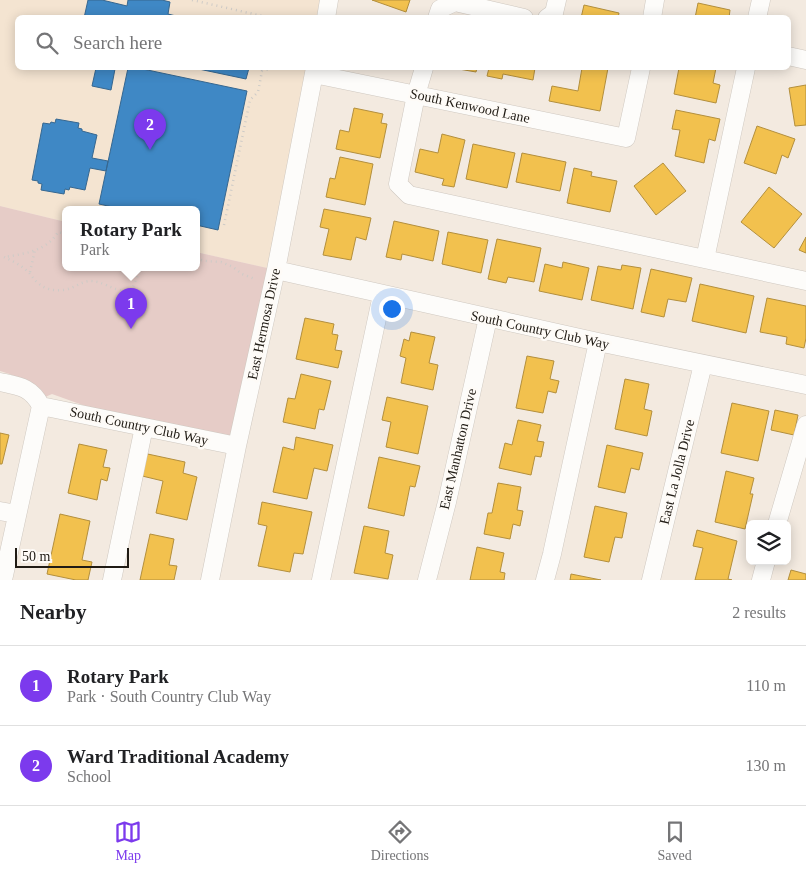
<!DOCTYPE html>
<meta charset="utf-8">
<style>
body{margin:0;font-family:"Times New Roman",serif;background:#f6f6f6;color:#202124}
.controls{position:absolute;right:15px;bottom:15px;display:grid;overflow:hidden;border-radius:8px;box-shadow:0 2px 12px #0003}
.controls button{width:45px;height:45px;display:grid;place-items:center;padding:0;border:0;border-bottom:1px solid #e0e0e0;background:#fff;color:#202124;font:25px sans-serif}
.scale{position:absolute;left:15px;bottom:12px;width:114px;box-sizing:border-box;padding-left:5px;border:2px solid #201b14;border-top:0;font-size:14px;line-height:18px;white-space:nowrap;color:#201b14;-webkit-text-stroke:4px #fefbf7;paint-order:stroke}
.you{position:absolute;left:391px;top:308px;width:18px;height:18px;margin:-12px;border:4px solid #fff;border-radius:50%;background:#1a73e8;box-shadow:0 0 0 8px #1a73e833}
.badge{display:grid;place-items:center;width:32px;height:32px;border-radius:50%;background:#7c3aed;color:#fff;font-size:16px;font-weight:700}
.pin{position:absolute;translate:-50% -41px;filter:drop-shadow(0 1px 2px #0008)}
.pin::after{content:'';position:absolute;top:26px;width:18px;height:15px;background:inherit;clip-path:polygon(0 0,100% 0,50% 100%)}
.popup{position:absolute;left:62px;top:206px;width:138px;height:65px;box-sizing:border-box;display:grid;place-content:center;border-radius:8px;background:#fff;filter:drop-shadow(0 1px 4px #0005);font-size:16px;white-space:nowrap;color:#757577}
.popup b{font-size:19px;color:#202124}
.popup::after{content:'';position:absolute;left:50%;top:100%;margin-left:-10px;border:10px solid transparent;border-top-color:#fff}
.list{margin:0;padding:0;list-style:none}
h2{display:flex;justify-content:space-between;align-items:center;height:65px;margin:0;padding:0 20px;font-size:21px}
h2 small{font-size:16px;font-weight:400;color:#757577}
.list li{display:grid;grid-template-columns:32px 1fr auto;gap:15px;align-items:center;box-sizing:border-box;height:80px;padding:0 20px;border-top:1px solid #e0e0e0}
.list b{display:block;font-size:19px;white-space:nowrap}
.list p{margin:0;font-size:16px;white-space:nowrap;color:#757577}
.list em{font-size:16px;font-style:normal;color:#757577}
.icon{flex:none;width:28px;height:28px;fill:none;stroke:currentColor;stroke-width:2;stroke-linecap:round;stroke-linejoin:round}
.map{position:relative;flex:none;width:806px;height:580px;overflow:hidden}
.search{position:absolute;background:#fff;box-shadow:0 2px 12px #0003;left:15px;right:15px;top:15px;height:55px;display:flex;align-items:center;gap:12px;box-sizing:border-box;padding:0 18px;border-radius:8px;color:#757577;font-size:19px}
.sheet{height:225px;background:#fff}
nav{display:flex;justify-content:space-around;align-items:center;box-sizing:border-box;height:70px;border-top:1px solid #e0e0e0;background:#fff;font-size:14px;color:#757577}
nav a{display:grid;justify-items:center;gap:2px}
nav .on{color:#7c3aed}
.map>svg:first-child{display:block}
</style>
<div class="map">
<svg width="806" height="580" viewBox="0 0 806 580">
<rect width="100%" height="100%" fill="#f3eae0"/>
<path fill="#f4e4d1" d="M0,0H329L326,17L18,18V68H315L276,270L196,252V210H66V222L0,206Z"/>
<path fill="#e6ccc7" d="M0,206L66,222V268H196V252L276,270L237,446L144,427L52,394L36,401C29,383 18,376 0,371Z"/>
<path fill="#f2c14e" stroke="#b38f3d" d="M372,0H410L406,12Z
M698,3L730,10L729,18H695Z
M584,5L619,13L618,18H581Z
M453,68H477L476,72Z
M489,68H535L533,80L503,74L502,79L487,76Z
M582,68H608L600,111L549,101L552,86L578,91Z
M679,68H716L713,83L720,85L716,103L674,94Z
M806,85V125L795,126L789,88Z
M354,108L383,114L381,123L387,124L380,158L336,149L340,130L349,132Z
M676,110L720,119L715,141L709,139L704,163L675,156L680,130L672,129Z
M757,126L795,139L788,158L782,155L776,174L744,163Z
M442,134L465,140L454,187L442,185L444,179L415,172L420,149L438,153Z
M473,144L515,153L507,188L466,179Z
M522,153L566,162L560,191L516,182Z
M340,157L373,164L365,205L326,197L330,178L335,179Z
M663,163L686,191L656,215L634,186Z
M574,168L592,172L591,176L617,181L610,212L567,203Z
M769,187L802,214L774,248L741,222Z
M324,209L371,218L366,240L356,237L351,260L323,255L329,229L320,227Z
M394,221L439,231L433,261L402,254L401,260L386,257Z
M448,232L488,240L481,273L442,264Z
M806,237V253L799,250Z
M497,239L541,248L534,282L508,277L506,283L488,279Z
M563,262L589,268L582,300L539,291L545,264L562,268Z
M622,265L641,268L633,309L591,300L598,266L621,270Z
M651,269L692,278L686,302L668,299L664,317L641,312Z
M700,284L754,296L746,333L692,321Z
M767,298L806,306V338L804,348L786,344L787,337L760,332Z
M305,318L334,324L332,334L338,335L335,350L342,351L338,368L296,359Z
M411,332L435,337L429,363L438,365L433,390L401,383L406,358L400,356L404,339L409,341Z
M527,356L554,361L550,379L559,381L556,393L548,391L543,413L516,408Z
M301,374L331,381L324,410L319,409L315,429L283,422L288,398L295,399Z
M625,379L649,384L644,409L652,411L647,436L615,429Z
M387,397L428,406L418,454L386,447L391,422L382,420Z
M732,403L769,411L758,461L721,453Z
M775,410L798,415L794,435L771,430Z
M518,420L541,425L537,441L544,442L541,457L535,456L531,475L499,468L505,443L512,445Z
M0,433L9,435L2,464H0Z
M296,437L333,445L327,471L314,468L307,499L273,492L283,447L294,450Z
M79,444L107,450L103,467L110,468L107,481L101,479L97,500L68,493Z
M607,445L643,453L639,470L631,468L625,493L598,487Z
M143,453L185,462L183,473L197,477L187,520L156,513L163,481L138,475Z
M379,457L420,466L415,487L410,486L404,516L368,508Z
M726,471L754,478L750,494H753L745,529L715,522Z
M498,483L521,487L517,510L523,511L520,526L513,524L510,539L484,534L488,513H492Z
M262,502L312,512L303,554L294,553L290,572L258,566L267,526L258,524Z
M595,506L627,513L622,538L615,537L609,562L584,557Z
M60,514L90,521L82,560L92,562L88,580H76L47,574Z
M364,526L389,531L385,553L393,555L388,579L354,573Z
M697,530L737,541L728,579L732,580H695L703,548L693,546Z
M150,534L174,539L169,565L177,566L174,580H140Z
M477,547L504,553L500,572L505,573L504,580H470Z
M791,570L806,574V580H788Z
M571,574L601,580H570Z"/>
<path fill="#3f88c5" stroke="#366790" d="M88,0H102L127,6L128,0H162L170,2L168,14L180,17L84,18Z
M96,68L115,69L111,90L92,86Z
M128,68H138L247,91L218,230L196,225V210H126L99,204Z
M194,68H249L246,79Z
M56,119L79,123L78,128L82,129V131L97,135L92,158L108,161L106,171L90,168L85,190L70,187L69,190L65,189L64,194L41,190L42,184L38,183V181L32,180L43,123L50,124L51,122L55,123Z"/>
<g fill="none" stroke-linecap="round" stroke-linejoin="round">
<g stroke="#cfc8c0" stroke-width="19">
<path id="minor" d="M326,18L329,0
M437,18L440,9L455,2L524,18
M547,18L554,13L557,0
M652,18L655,0
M757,18L761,0
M788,56L806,60
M424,68L416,95L398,184L409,195L806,281
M314,74L626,138L641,68
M705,259L746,68
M276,270L598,342L806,385
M0,382C19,386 31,387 41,406
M41,406L237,446
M0,511L17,514
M777,524L806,425
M3,580L41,406
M112,580L144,427
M210,580L237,446L276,270L315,68
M321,580L382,295
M427,580L447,502L488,318
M545,580L552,554L598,342
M651,580L703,364
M761,580L766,561"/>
</g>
<path stroke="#cecbc7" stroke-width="2.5" stroke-dasharray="1 4" stroke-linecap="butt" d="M192,0L271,18
M224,225L250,100L258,92L262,71L273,68
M66,234L58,232C47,251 24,254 4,257C12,261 21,265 27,271C31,274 33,279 37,282C44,289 53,291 62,290C72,290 81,281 91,281C108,282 114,294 132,289L137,278L140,268
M196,259L205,261L221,262L233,267L242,274L255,279
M30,272L35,250"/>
<use href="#minor" stroke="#fdfcfa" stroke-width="18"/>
</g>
<g text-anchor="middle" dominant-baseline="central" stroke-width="5" stroke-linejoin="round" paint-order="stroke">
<g font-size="14" fill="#201b14" stroke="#fefbf7">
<text transform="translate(470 106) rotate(12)">South Kenwood Lane</text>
<text transform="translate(264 324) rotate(-78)">East Hermosa Drive</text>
<text transform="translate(540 330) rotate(12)">South Country Club Way</text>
<text transform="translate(139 426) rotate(12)">South Country Club Way</text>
<text transform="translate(458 449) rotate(-77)">East Manhatton Drive</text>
<text transform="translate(677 472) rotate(-76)">East La Jolla Drive</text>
</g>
</g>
</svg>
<div class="controls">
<button><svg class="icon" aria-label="layers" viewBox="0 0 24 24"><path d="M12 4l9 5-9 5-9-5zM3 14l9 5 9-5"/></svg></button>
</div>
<div class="scale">50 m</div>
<div class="you"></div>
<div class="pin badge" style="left:131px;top:329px">1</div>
<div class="popup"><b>Rotary Park</b>Park</div>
<div class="pin badge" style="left:150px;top:150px">2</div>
<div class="search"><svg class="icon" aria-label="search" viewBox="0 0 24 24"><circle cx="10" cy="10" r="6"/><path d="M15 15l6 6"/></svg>Search here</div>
</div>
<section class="sheet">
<h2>Nearby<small>2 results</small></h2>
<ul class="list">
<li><span class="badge">1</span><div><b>Rotary Park</b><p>Park · South Country Club Way</p></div><em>110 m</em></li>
<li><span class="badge">2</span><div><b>Ward Traditional Academy</b><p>School</p></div><em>130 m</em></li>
</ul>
</section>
<nav>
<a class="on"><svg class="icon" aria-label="map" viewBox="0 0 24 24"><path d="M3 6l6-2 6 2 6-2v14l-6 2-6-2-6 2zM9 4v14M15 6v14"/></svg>Map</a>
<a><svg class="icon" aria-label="directions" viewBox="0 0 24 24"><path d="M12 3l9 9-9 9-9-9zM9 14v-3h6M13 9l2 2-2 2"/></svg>Directions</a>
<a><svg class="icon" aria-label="saved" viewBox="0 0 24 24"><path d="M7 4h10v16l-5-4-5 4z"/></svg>Saved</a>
</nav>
